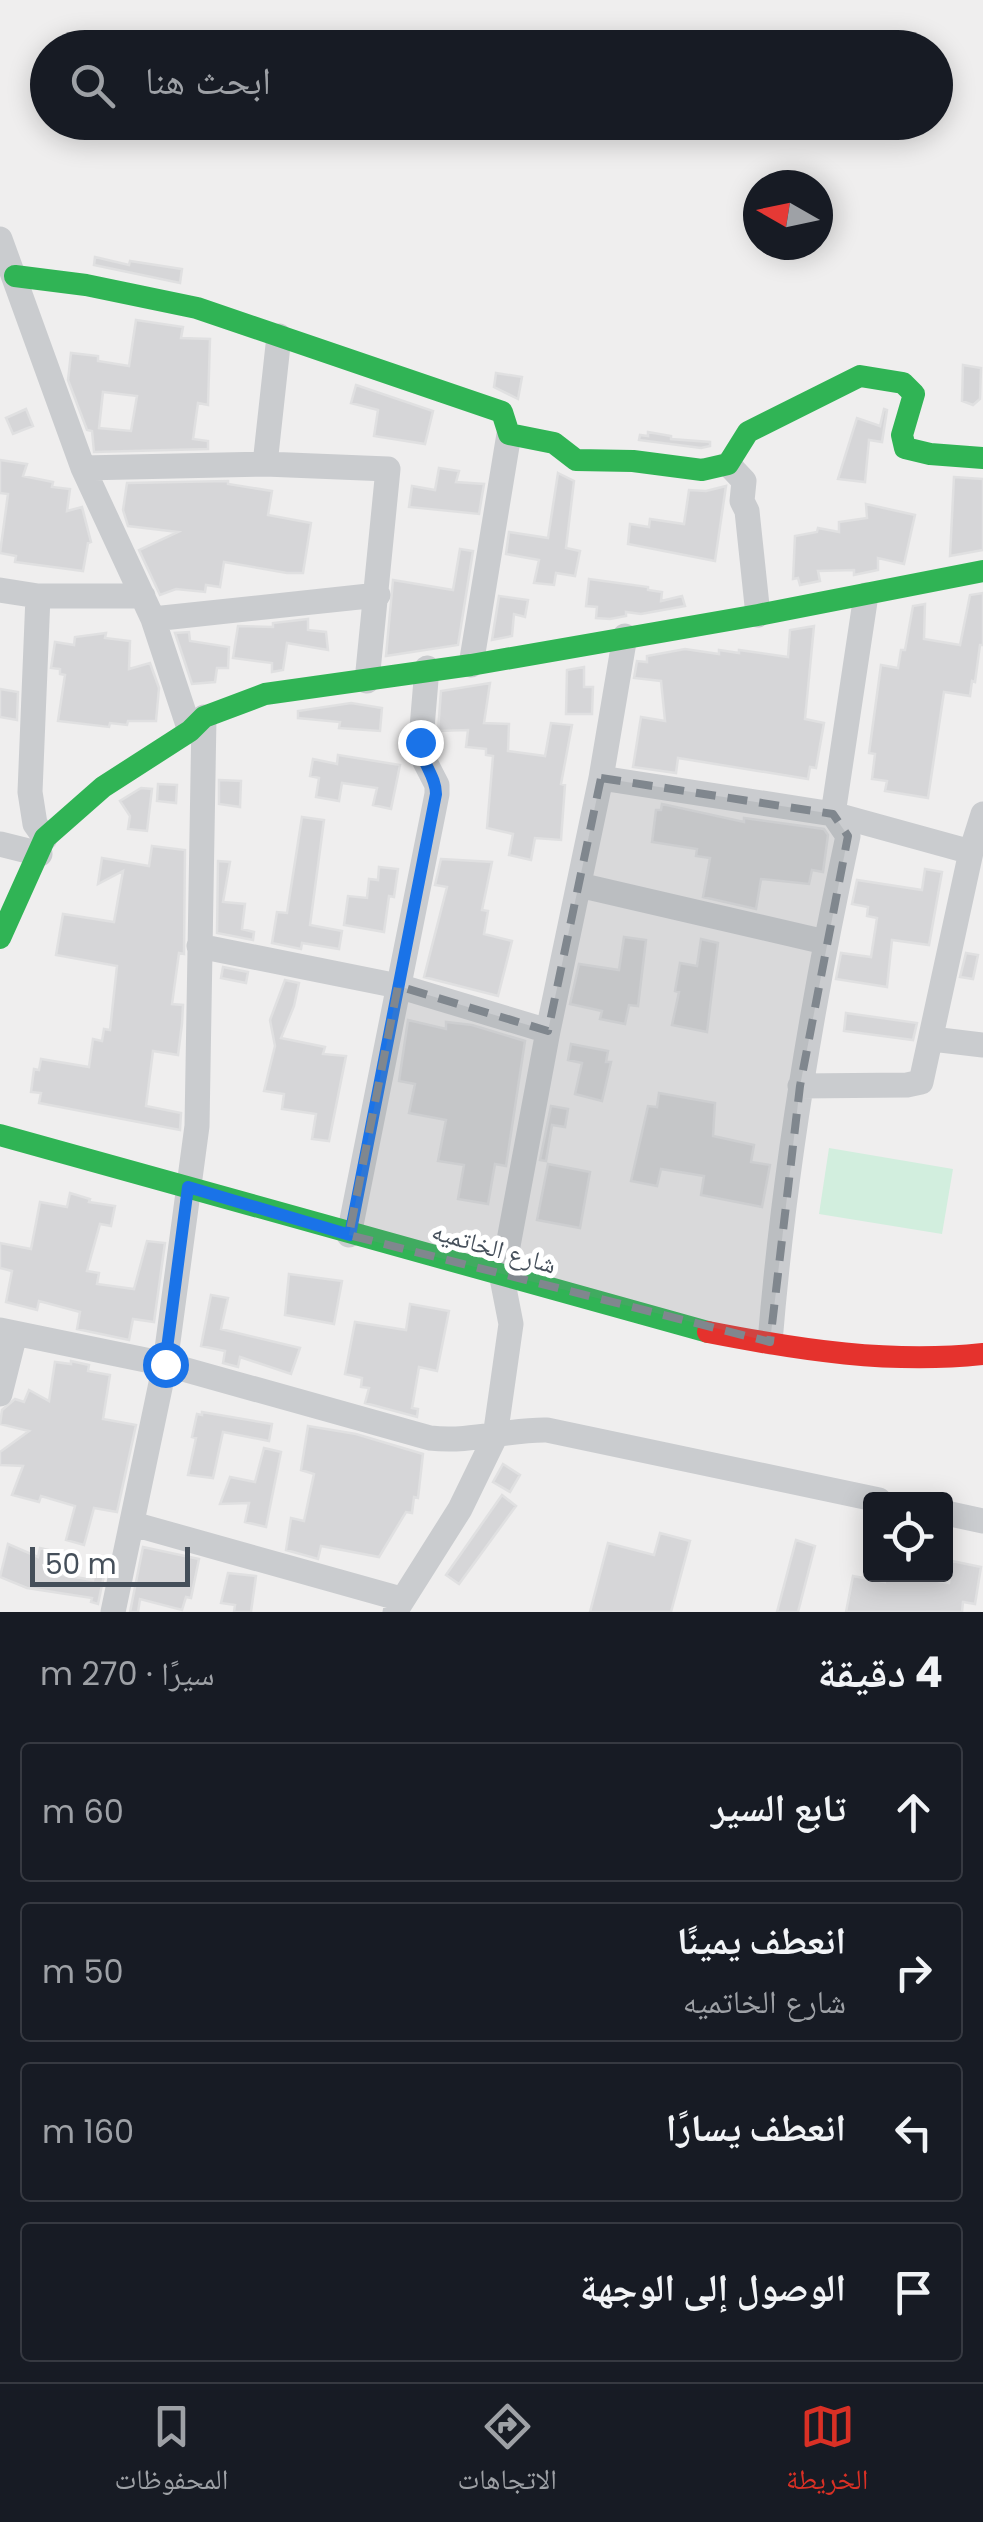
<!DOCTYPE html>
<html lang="ar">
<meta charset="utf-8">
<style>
body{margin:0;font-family:Poppins,"Noto Naskh Arabic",sans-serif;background:#242831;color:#f1f3f6;direction:rtl}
.controls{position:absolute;right:30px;bottom:30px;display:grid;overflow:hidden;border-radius:10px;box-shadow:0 5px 25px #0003}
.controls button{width:90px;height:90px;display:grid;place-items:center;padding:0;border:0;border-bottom:2px solid #363941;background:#171b24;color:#f1f3f6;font:50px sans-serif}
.compass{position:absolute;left:743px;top:170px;width:90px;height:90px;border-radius:50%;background:#171b24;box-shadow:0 5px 25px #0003;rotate:279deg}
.scale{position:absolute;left:30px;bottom:25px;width:160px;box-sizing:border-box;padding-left:10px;border:5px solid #454f5a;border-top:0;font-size:28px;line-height:35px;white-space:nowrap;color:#454f5a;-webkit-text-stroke:8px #fff;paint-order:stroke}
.stop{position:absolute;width:30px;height:30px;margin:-22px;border:8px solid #1a73e8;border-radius:50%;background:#fff}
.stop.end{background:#1a73e8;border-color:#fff;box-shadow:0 2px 10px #0008}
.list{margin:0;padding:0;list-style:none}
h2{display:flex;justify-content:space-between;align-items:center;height:130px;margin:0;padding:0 40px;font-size:42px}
h2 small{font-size:32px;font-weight:400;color:#9ea1a6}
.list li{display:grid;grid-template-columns:65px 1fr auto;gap:30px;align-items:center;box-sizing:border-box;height:140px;margin:0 20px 20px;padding:0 20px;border:2px solid #363941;border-radius:10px}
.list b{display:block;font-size:38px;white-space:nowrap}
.list p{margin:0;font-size:32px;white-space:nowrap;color:#9ea1a6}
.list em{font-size:32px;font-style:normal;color:#9ea1a6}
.icon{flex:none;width:55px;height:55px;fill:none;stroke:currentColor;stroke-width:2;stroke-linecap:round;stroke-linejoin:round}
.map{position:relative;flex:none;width:983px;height:1612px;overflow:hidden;direction:ltr}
.search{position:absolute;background:#171b24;box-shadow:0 5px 25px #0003;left:30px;right:30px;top:30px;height:110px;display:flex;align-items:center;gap:25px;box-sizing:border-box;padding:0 35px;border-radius:55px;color:#9ea1a6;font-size:38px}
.sheet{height:770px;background:#171b24}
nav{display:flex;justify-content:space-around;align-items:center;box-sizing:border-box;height:140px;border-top:2px solid #363941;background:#171b24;font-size:28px;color:#9ea1a6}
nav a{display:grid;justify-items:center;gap:5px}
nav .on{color:#d93025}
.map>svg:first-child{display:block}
</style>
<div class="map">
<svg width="983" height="1612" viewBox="0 0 983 1612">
<rect width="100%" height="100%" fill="#efeeee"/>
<path fill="#d2eede" d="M829,1148L953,1169L942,1234L819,1214Z"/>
<path fill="#d6d6d8" stroke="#e0e0e1" stroke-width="2.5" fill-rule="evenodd" d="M95,257L129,265L130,261L182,269L180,283L94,265Z
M136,320L183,327L181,338L210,339L208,405L198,403L193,439L208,441V449L94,452L92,431L87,430L68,380L71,353L98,356V361L129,366ZM103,392L137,396L131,431L99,428Z
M963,365L981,368L980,399L973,405L962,401Z
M496,373L522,377L518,399L494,387Z
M356,385L433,411L425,444L374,436L378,410L351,403Z
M26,409L33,426L13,434L6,418Z
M884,409L887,410L882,442L869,440L865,482L838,479L857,418L880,426Z
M648,432L671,436V439L710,442V446L701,448L639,440L640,435L648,436Z
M0,460L27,464L23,476L53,482L52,487L70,489L67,511L82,507L91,542L88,543L83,571L15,562L16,556L0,553L8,494L0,493Z
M439,468L459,471L456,482L484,484L479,514L409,507L412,486L435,490Z
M558,473L574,481L566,548L580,551L575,576L556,573L554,585L534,583L539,560L506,554L509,532L548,538Z
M954,477L983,479V550L950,556Z
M228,481V484L272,491L268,515L311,523L303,573H287L224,562L220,587L206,585L205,592L176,589L160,595L139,550L178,532L128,526L123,510L127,483Z
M726,486L715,561L628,544L630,524L649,527L650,519L684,524L689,490L706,491Z
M866,504L915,515L904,564L878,558V570L854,575V570L818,571L820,581L800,585L798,578L793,579L795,536L817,532L818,528L839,532V522L867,518Z
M460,549L473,551L458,645L386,656L393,580L453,590Z
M589,579L648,587V590L662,592L661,601L682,596L685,606L641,614L626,612V616L610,619L596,618L597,607L586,606Z
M983,593V645H980L975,682L972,681L970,696L944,692L928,798L885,791L887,781L872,779L875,754L869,753L881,665L898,668L901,650H905L913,606L925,604L924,639L960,645L970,595Z
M499,596L528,600L525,617L514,614L512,636L492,640Z
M308,619V630L326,632L328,650L287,643L283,670L272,672V663L233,658L238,626L273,627V623Z
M814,626L805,719L824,723L816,768L810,767L808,779L678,758L676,773L633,767L641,717L665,721L661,681L634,678L637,661L647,662V656L685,649L719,654V650L739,653V650L788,657L790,630Z
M189,632L190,641L229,647L228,668H217L215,682L192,684L175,633Z
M106,633L105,638L130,641L129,669L150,663L159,688L156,721H128L127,725L110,723L109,727L58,721L65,675L60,674V669L51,668L55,642L74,645L75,637Z
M584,667V687H593L592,714H566L567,670Z
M490,683L484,723L509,724L508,751L545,756L551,723L572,725L561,784L565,785L561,840L535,838L531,860L509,855L513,834L487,828L493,756L486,755V749L466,747L468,730L438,731L441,691Z
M0,689L18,692L17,720L0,717Z
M351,703L382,708L380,731L339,728L340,722L298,718V711Z
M338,755L400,765L391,809L373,805L377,788L342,783L339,801L316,797L319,778L310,776L313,759L337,764Z
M219,780L241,781L240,807L219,804Z
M158,784L177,785L176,803L157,801Z
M141,788L152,789L147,831L128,829L130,816L120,801Z
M662,804L744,822V818L824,829L828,835L823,872L812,870L809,884L761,879L756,909L703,897L710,858L696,856L697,849L652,842L656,810H661Z
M302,817L324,820L310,925L342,931L339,949L302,943L301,949L272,943L277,912L287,913Z
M152,846L185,850L184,954L179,953L172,1004L183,1005L182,1024L178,1055L153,1051L146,1106L181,1113L180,1130L39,1103L41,1093L31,1092L34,1069L39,1070L41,1059L89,1067L93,1039L102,1041L104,1029L110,1030L117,966L56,955L63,914L114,922L123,871L98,884L102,858L149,866Z
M441,859L492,862L482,910L488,911L484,934L512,941L498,996L424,977L447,887L435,885Z
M218,861L230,862L223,902L245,904L242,929L254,932L253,940L217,933Z
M379,867L398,869L394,897L389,896L384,932L344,925L348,896L367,898L369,879L378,880Z
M925,869L942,872L929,945L892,940L887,987L836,979L841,953L871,957L877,918L867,916L868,907L852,904L857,880L922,890Z
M624,937L646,940L638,1006L629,1005L625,1024L600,1019L602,1011L570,1004L579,964L619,970Z
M701,939L718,943L707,1032L672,1025L679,992L675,991L680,963L697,966Z
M966,953L978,955L973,979L960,977Z
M223,967L248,972L246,983L221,978Z
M285,980L299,983L294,1006L281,1038L325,1047L323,1054L346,1056L329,1141L312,1139L316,1114L282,1109L284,1094L264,1091L275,1046L270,1020Z
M846,1013L917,1023L913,1040L844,1031Z
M408,1020L446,1029V1022L472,1025L525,1041L506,1166L495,1164L488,1204L458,1199L464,1165L438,1161L446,1120L409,1113L415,1084L399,1081Z
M571,1044L608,1051L606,1062H611L602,1101L575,1094L582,1063L568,1060Z
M659,1093L715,1103L713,1136L754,1145L751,1162L770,1165L762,1207L701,1195L704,1176L661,1169L657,1186L631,1181L648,1106L657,1107Z
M551,1106L568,1109L565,1127L552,1125L546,1161L540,1160Z
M548,1164L590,1172L580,1228L537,1220Z
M70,1193L90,1199L89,1202L115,1206L111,1226L100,1224L87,1271L99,1273L97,1284L134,1289L147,1241L165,1243L154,1322L133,1319L129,1340L77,1329L80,1312L39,1301L37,1310L6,1302L12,1271L0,1268V1243L31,1249L40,1202L67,1207Z
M289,1274L342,1281L334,1324L285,1315Z
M211,1295L228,1298L221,1329L300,1348L291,1374L240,1357L238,1367L223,1363L225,1351L201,1346Z
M410,1304L449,1311L437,1371L419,1367L412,1408L418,1409L417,1417L365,1403L369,1388L361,1387L362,1378L345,1374L355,1322L406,1330Z
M71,1361L89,1365L88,1371L110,1375L103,1419L136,1425L117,1512L94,1508L84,1545L66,1540L75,1506L41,1496L39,1502L12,1495L23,1466L0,1465V1452L29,1431L0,1424L2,1410L15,1399L24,1402L29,1390L49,1401L55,1362L71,1364Z
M202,1412L272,1424L269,1441L223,1432L213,1478L188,1475L196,1438L192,1437L197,1414L202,1415Z
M308,1426L356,1434L423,1454L418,1498L414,1497L412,1513L406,1512L379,1557L321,1546L318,1559L286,1550L291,1518L304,1521L314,1474L301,1470Z
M264,1448L281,1452L266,1527L245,1522L249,1503L220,1504L230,1477L255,1482Z
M503,1464L520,1475L510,1492L493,1482Z
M502,1495L516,1506L459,1584L446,1575Z
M660,1533L690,1541L671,1612H590L608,1543L654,1555Z
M796,1540L815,1546L798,1612H777Z
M8,1544L38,1557L40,1548L57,1552L51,1573L93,1580L97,1564L106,1566L98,1604L91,1602L92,1598L27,1588L0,1577Z
M143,1547L199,1559L191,1598L186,1597L182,1610L140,1599L138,1612H130Z
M952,1561L981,1567L975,1604L963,1602L962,1612H846L853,1576L885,1582L887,1574H902L949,1583Z
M228,1573L256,1576L251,1612H234L235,1605L221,1603Z"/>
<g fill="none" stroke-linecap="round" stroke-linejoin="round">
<path stroke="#cacccf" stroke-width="25" d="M0,239L83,468L153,619L190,731
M265,464L279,336
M728,464L744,481L742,501L747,511L758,615
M83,468L265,464L388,469L367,681
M0,590L38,596H143
M38,596L30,792L35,824L45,838
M153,619L378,595
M471,665L509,434
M601,778L833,814L971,852
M0,844L40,854
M579,885L825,942
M199,946L398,986L548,1031
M932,1039L983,1045
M800,1086L907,1085L921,1082L971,852L983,814
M349,1235L437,794V785L420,752L427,668
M0,1330L165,1364L430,1438C471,1443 508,1429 547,1430L879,1500
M770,1342C784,1171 812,1003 848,836L833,814L866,595
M0,1394L15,1334
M946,1513L983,1521
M133,1524L401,1599
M113,1612L165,1364L197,1126L204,717
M395,1612L460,1509L495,1437L511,1324L502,1278L548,1031L601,778L625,636"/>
<path stroke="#30b455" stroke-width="22" d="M15,276L86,285L197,308L502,412L509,434L554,443L576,460L633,461L702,470L728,464L748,432L860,376L903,383L914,394L902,435L905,448L930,454L983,458
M0,938L45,838L103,787L190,731L204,717L265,694L471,665L758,615L983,571
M0,1135L708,1332"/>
<path stroke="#e5322d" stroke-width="22" d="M708,1332C800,1350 890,1364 983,1354"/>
</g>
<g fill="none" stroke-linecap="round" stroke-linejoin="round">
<path stroke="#1a73e8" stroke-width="12" d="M165,1364L188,1187L350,1235L436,794C436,775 420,762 420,742"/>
</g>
<path fill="#80878e" fill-opacity="0.2" stroke="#80878e" stroke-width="8" stroke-dasharray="20 12" stroke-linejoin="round" d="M601,778L833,814L848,836L800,1086L770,1342L349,1235L398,986L548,1031Z"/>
<g text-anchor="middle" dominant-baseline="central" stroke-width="10" stroke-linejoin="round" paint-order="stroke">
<g font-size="25" fill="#454f5a" stroke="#fff">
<text transform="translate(494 1248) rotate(16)">شارع الخاتميه</text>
</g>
</g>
</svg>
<div class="controls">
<button><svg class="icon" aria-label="locate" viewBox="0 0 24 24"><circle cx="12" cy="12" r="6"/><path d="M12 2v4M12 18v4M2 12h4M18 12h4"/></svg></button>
</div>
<svg class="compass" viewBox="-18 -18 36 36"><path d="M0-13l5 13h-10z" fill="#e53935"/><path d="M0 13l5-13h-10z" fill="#9ea1a6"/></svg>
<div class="scale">50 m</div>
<div class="stop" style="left:165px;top:1364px"></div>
<div class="stop end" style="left:420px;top:742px"></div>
<div class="search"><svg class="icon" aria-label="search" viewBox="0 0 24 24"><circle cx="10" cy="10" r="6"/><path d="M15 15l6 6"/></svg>ابحث هنا</div>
</div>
<section class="sheet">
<h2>4 دقيقة<small>سيرًا · 270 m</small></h2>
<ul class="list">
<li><svg class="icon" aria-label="ahead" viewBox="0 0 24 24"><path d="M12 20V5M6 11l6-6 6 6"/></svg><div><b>تابع السير</b></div><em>60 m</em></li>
<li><svg class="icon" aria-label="right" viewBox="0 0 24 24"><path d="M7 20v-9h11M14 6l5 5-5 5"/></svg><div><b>انعطف يمينًا</b><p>شارع الخاتميه</p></div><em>50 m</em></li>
<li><svg class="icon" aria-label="left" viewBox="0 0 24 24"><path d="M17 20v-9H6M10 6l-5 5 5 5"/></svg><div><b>انعطف يسارًا</b></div><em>160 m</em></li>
<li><svg class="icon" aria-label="arrive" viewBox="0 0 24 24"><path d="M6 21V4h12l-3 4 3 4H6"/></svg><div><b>الوصول إلى الوجهة</b></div></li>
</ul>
</section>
<nav>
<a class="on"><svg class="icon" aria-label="map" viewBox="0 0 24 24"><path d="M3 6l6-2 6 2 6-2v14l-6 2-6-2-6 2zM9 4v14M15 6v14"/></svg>الخريطة</a>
<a><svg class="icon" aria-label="directions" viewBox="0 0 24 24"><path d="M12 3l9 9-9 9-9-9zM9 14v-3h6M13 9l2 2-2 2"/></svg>الاتجاهات</a>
<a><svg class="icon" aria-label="saved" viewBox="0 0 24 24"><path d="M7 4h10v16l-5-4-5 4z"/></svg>المحفوظات</a>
</nav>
